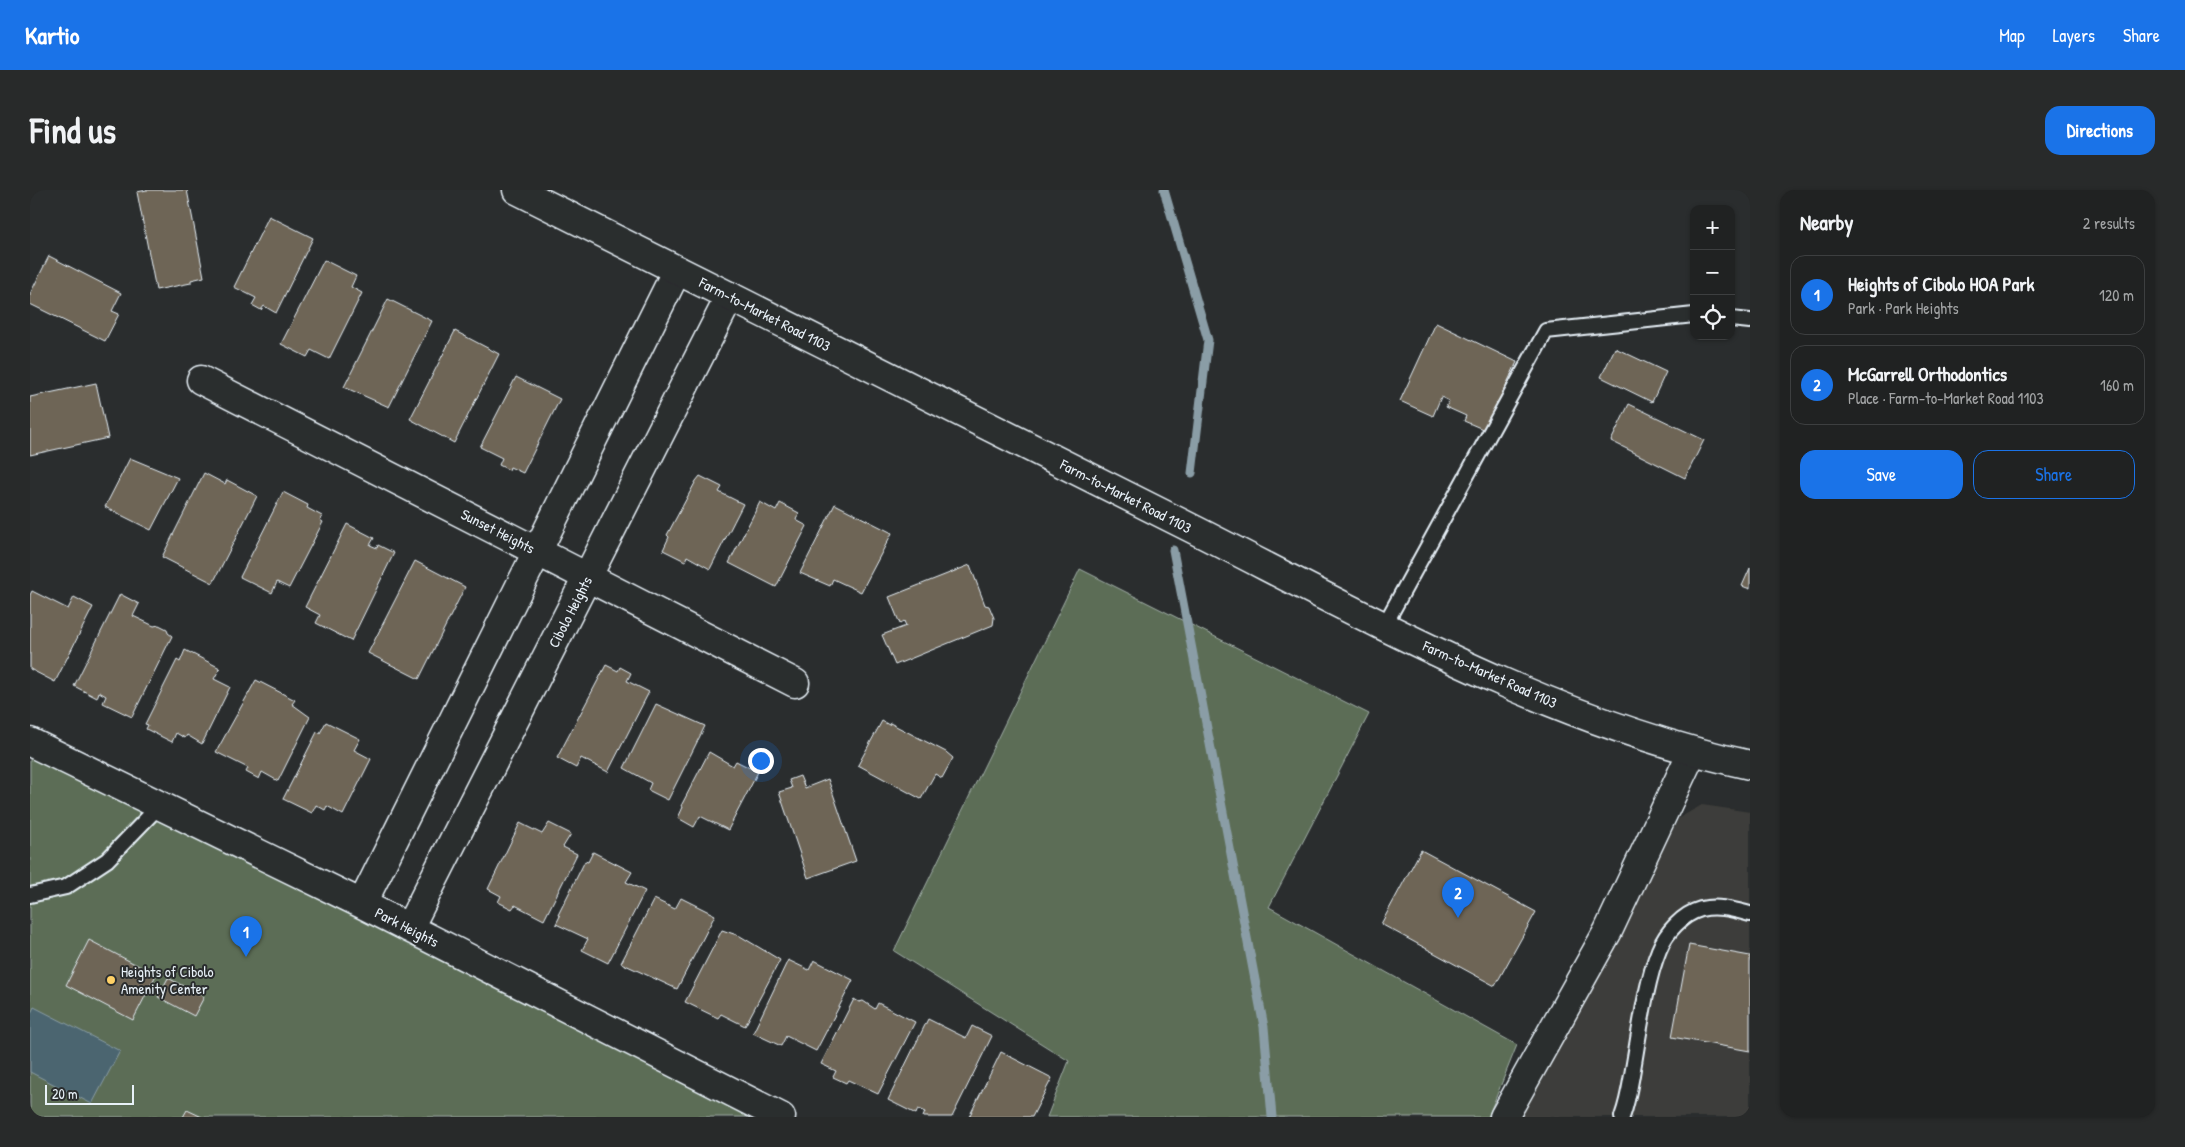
<!DOCTYPE html>
<meta charset="utf-8">
<style>
body{margin:0;font-family:"Patrick Hand",sans-serif;background:#282a2a;color:#f1f3f6}
.controls{position:absolute;right:15px;top:15px;display:grid;overflow:hidden;border-radius:10px;box-shadow:0 1px 4px #0004}
.controls button{width:45px;height:45px;display:grid;place-items:center;padding:0;border:0;border-bottom:1px solid #3d3f40;background:#202222;color:#f1f3f6;font:25px sans-serif}
.scale{position:absolute;left:15px;bottom:12px;width:89px;box-sizing:border-box;padding-left:5px;border:2px solid #e8f1f8;border-top:0;font-size:14px;line-height:18px;white-space:nowrap;color:#e8f1f8;-webkit-text-stroke:4px #2a2d2e;paint-order:stroke}
.you{position:absolute;left:730px;top:570px;width:18px;height:18px;margin:-12px;border:4px solid #fff;border-radius:50%;background:#1a73e8;box-shadow:0 0 0 8px #1a73e833}
.badge{display:grid;place-items:center;width:32px;height:32px;border-radius:50%;background:#1a73e8;color:#fff;font-size:16px;font-weight:700}
.pin{position:absolute;translate:-50% -41px;filter:drop-shadow(0 1px 2px #0008)}
.pin::after{content:'';position:absolute;top:26px;width:18px;height:15px;background:inherit;clip-path:polygon(0 0,100% 0,50% 100%)}
.list{margin:0;padding:0;list-style:none}
h2{display:flex;justify-content:space-between;align-items:center;height:65px;margin:0;padding:0 20px;font-size:21px}
h2 small{font-size:16px;font-weight:400;color:#a2a4a5}
.list li{display:grid;grid-template-columns:32px 1fr auto;gap:15px;align-items:center;box-sizing:border-box;height:80px;margin:0 10px 10px;padding:0 10px;border:1px solid #3d3f40;border-radius:15px}
.list b{display:block;font-size:19px;white-space:nowrap}
.list p{margin:0;font-size:16px;white-space:nowrap;color:#a2a4a5}
.list em{font-size:16px;font-style:normal;color:#a2a4a5}
.actions{display:flex;gap:10px;padding:15px 20px}
.actions a{flex:1;padding:11px 0;border:1px solid #1a73e8;border-radius:15px;text-align:center;font-size:18px;color:#1a73e8}
.actions .main{background:#1a73e8;color:#fff}
.icon{flex:none;width:28px;height:28px;fill:none;stroke:currentColor;stroke-width:2;stroke-linecap:round;stroke-linejoin:round}
.map{position:relative;flex:none;width:1720px;height:927px;overflow:hidden;border-radius:15px}
header{display:flex;align-items:center;gap:30px;box-sizing:border-box;height:70px;padding:0 25px;background:#1a73e8;color:#fff}
header strong{font-size:24px}
nav{display:flex;gap:28px;margin-inline-start:auto;font-size:18px}
.intro{display:flex;align-items:center;justify-content:space-between;box-sizing:border-box;height:120px;padding:0 30px}
h1{margin:0;font-size:35px}
.button{padding:12px 22px;border-radius:15px;background:#1a73e8;color:#fff;font-size:18px;font-weight:700}
main{display:flex;gap:30px;padding:0 30px}
aside{flex:1;background:#202222;border-radius:15px;box-shadow:0 1px 4px #0004}
.map>svg:first-child{display:block}
</style>
<header>
<strong>Kartio</strong>
<nav><a>Map</a><a>Layers</a><a>Share</a></nav>
</header>
<div class="intro"><h1>Find us</h1><a class="button">Directions</a></div>
<main>
<div class="map">
<svg width="1720" height="927" viewBox="0 0 1720 927">
<rect width="100%" height="100%" fill="#2a2d2e"/>
<filter id="ink" filterUnits="userSpaceOnUse"><feTurbulence type="fractalNoise" baseFrequency=".02" numOctaves="2"/><feDisplacementMap in="SourceGraphic" scale="10" xChannelSelector="R" yChannelSelector="G"/><feConvolveMatrix kernelMatrix="1 2 1 2 8 2 1 2 1" color-interpolation-filters="sRGB"/></filter>
<g filter="url(#ink)">
<path fill="#3e3e3a" d="M1672,615L1720,622V927H1483L1649,628Z"/>
<path fill="#5b6d57" stroke="#a2afa8" d="M1050,379L1339,524L1239,717L1487,855L1458,927H1017L1039,871L864,761Z
M0,553L731,927H0Z"/>
<path fill="#4b6570" stroke="#8a9da6" d="M4,817L90,861L62,914L0,882V825Z"/>
<g fill="none" stroke-linecap="round" stroke-linejoin="round">
<path stroke="#8a9da6" stroke-width="9" d="M1134,0L1178,150L1162,283
M1143,360L1234,837L1242,927"/>
</g>
<path fill="#6e6556" stroke="#e8f1f8" d="M117,0H157L174,87L161,90V93L126,100L107,2Z
M239,26L283,48L246,123L234,116L231,120L222,115L226,108L204,97Z
M19,66L91,103L82,121L89,124L75,151L0,114V104Z
M294,70L326,86L321,97L332,103L299,169L281,160L277,167L251,154Z
M358,109L402,131L359,217L314,197Z
M1406,133L1487,172L1455,240L1434,231L1436,226L1416,217L1419,211L1411,207L1403,226L1370,211Z
M425,141L469,164L424,253L380,229Z
M1585,158L1636,182L1622,212L1571,187Z
M486,187L530,209L493,283L480,277L479,280L469,275L472,268L450,257Z
M66,193L78,248L0,265V207Z
M1599,214L1674,250L1655,288L1581,251Z
M100,268L148,288L121,340L75,317Z
M174,283L195,294L197,290L227,306L183,393L132,367Z
M670,286L692,297L689,302L713,314L680,379L657,366L655,371L633,360L639,347L637,345L666,291Z
M253,302L278,315L277,318L292,326L290,330L293,332L259,398L247,392L242,403L210,387Z
M730,312L746,321L750,313L769,323L766,330L777,336L746,397L699,373Z
M805,314L862,343L831,402L803,389L800,396L770,383Z
M317,334L344,348L340,355L347,358L348,355L364,363L321,451L286,433L290,425L275,417Z
M385,371L435,397L389,489L338,463Z
M940,375L955,415L959,416L964,428L963,435L865,475L852,445L876,436L874,431L870,434L859,407Z
M1720,378V399L1712,396Z
M2,401L38,419L44,407L63,417L25,492L0,479V405Z
M90,404L109,414L103,426L124,436L129,435L137,439L138,443L142,446L102,527L73,513L76,506L69,502L67,508L44,496Z
M155,460L190,478L184,489L200,497L172,554L157,545L155,548L146,543L142,552L116,539L118,535L115,534L147,470L150,472Z
M576,475L588,481L590,477L601,483L597,491L619,502L578,582L551,568L546,578L527,568Z
M226,490L265,510L262,514L280,527L248,591L232,582L229,589L216,582L218,578L186,562Z
M626,514L675,536L638,610L618,600L621,593L594,578Z
M852,531L859,535L860,533L916,562L923,568L912,588L905,584L891,609L828,575Z
M296,532L330,549L324,560L341,569L313,625L297,616L295,620L286,615L282,623L253,609L287,542L290,543Z
M679,562L703,576L706,571L728,582L698,640L670,626L664,637L648,628L653,617L651,616Z
M770,586L775,598L798,589L826,671L778,688L749,602L762,598L759,590Z
M490,633L512,644L519,633L541,644L533,657L547,664L514,730L485,715L482,719L468,712L471,706L458,699Z
M1391,660L1506,722L1465,796L1351,734Z
M563,662L602,682L596,692L615,701L578,773L552,760L558,749L526,734L530,726L528,725L555,671L558,672Z
M651,708L685,725L647,799L591,773L624,709L645,719Z
M692,740L710,746L750,770L715,836L691,824L688,828L655,812Z
M59,750L126,785L103,830L36,795Z
M1659,755L1720,766V861L1642,847Z
M758,770L779,780L784,770L823,790L786,861L756,846L751,856L723,843Z
M138,788L174,807L164,826L128,807Z
M824,809L829,812L833,811L845,819L848,813L885,832L848,904L818,890L816,893L803,887L806,881L791,874Z
M898,829L936,848L942,836L962,846L922,927H893L895,922L888,919L886,924L858,910Z
M971,862L1022,888L1002,927H939Z
M157,920L172,927H153Z"/>
<g fill="none" stroke-linecap="round" stroke-linejoin="round">
<g stroke="#e8f1f8" stroke-width="18">
<path id="lane" d="M1701,129L1720,131
M1354,436L1516,141L1664,125
M0,705L36,697L77,670L129,616
M1592,927C1598,911 1600,896 1603,879C1609,845 1616,791 1629,760C1636,742 1653,724 1671,719C1688,715 1704,720 1720,724"/>
</g>
<g stroke="#e8f1f8" stroke-width="31">
<path id="street" d="M171,190L765,493
M0,552L332,714L751,927
M332,714L647,80
M379,738L700,106
M1474,927L1578,741L1662,562"/>
</g>
<g stroke="#e8f1f8" stroke-width="31">
<path id="secondary" d="M487,0C712,112 936,225 1161,338C1339,428 1524,533 1720,575"/>
</g>
<use href="#lane" stroke="#2a2d2e" stroke-width="14"/>
<use href="#street" stroke="#2a2d2e" stroke-width="28"/>
<use href="#secondary" stroke="#2a2d2e" stroke-width="28"/>
</g>
</g>
<circle fill="#ffd166" stroke="#2a2d2e" stroke-width="2" cx="81" cy="790" r="5"/>
<g text-anchor="middle" dominant-baseline="central" stroke-width="4" stroke-linejoin="round" paint-order="stroke">
<g font-size="15" fill="#e8f1f8" stroke="#2a2d2e">
<text transform="translate(735 124) rotate(27)">Farm-to-Market Road 1103</text>
<text transform="translate(1096 306) rotate(27)">Farm-to-Market Road 1103</text>
<text transform="translate(468 341) rotate(27)">Sunset Heights</text>
<text transform="translate(540 422) rotate(-63)">Cibolo Heights</text>
<text transform="translate(1460 484) rotate(24)">Farm-to-Market Road 1103</text>
<text transform="translate(377 737) rotate(27)">Park Heights</text>
</g>
<g font-size="15" fill="#e8f1f8" stroke="#2a2d2e" text-anchor="start">
<text x="91" y="781">Heights of Cibolo<tspan x="91" dy="17">Amenity Center</tspan></text>
</g>
</g>
</svg>
<div class="controls">
<button>+</button>
<button>−</button>
<button><svg class="icon" aria-label="locate" viewBox="0 0 24 24"><circle cx="12" cy="12" r="6"/><path d="M12 2v4M12 18v4M2 12h4M18 12h4"/></svg></button>
</div>
<div class="scale">20 m</div>
<div class="you"></div>
<div class="pin badge" style="left:216px;top:767px">1</div>
<div class="pin badge" style="left:1428px;top:728px">2</div>
</div>
<aside>
<h2>Nearby<small>2 results</small></h2>
<ul class="list">
<li><span class="badge">1</span><div><b>Heights of Cibolo HOA Park</b><p>Park · Park Heights</p></div><em>120 m</em></li>
<li><span class="badge">2</span><div><b>McGarrell Orthodontics</b><p>Place · Farm-to-Market Road 1103</p></div><em>160 m</em></li>
</ul>
<div class="actions"><a class="main">Save</a><a>Share</a></div>
</aside>
</main>
